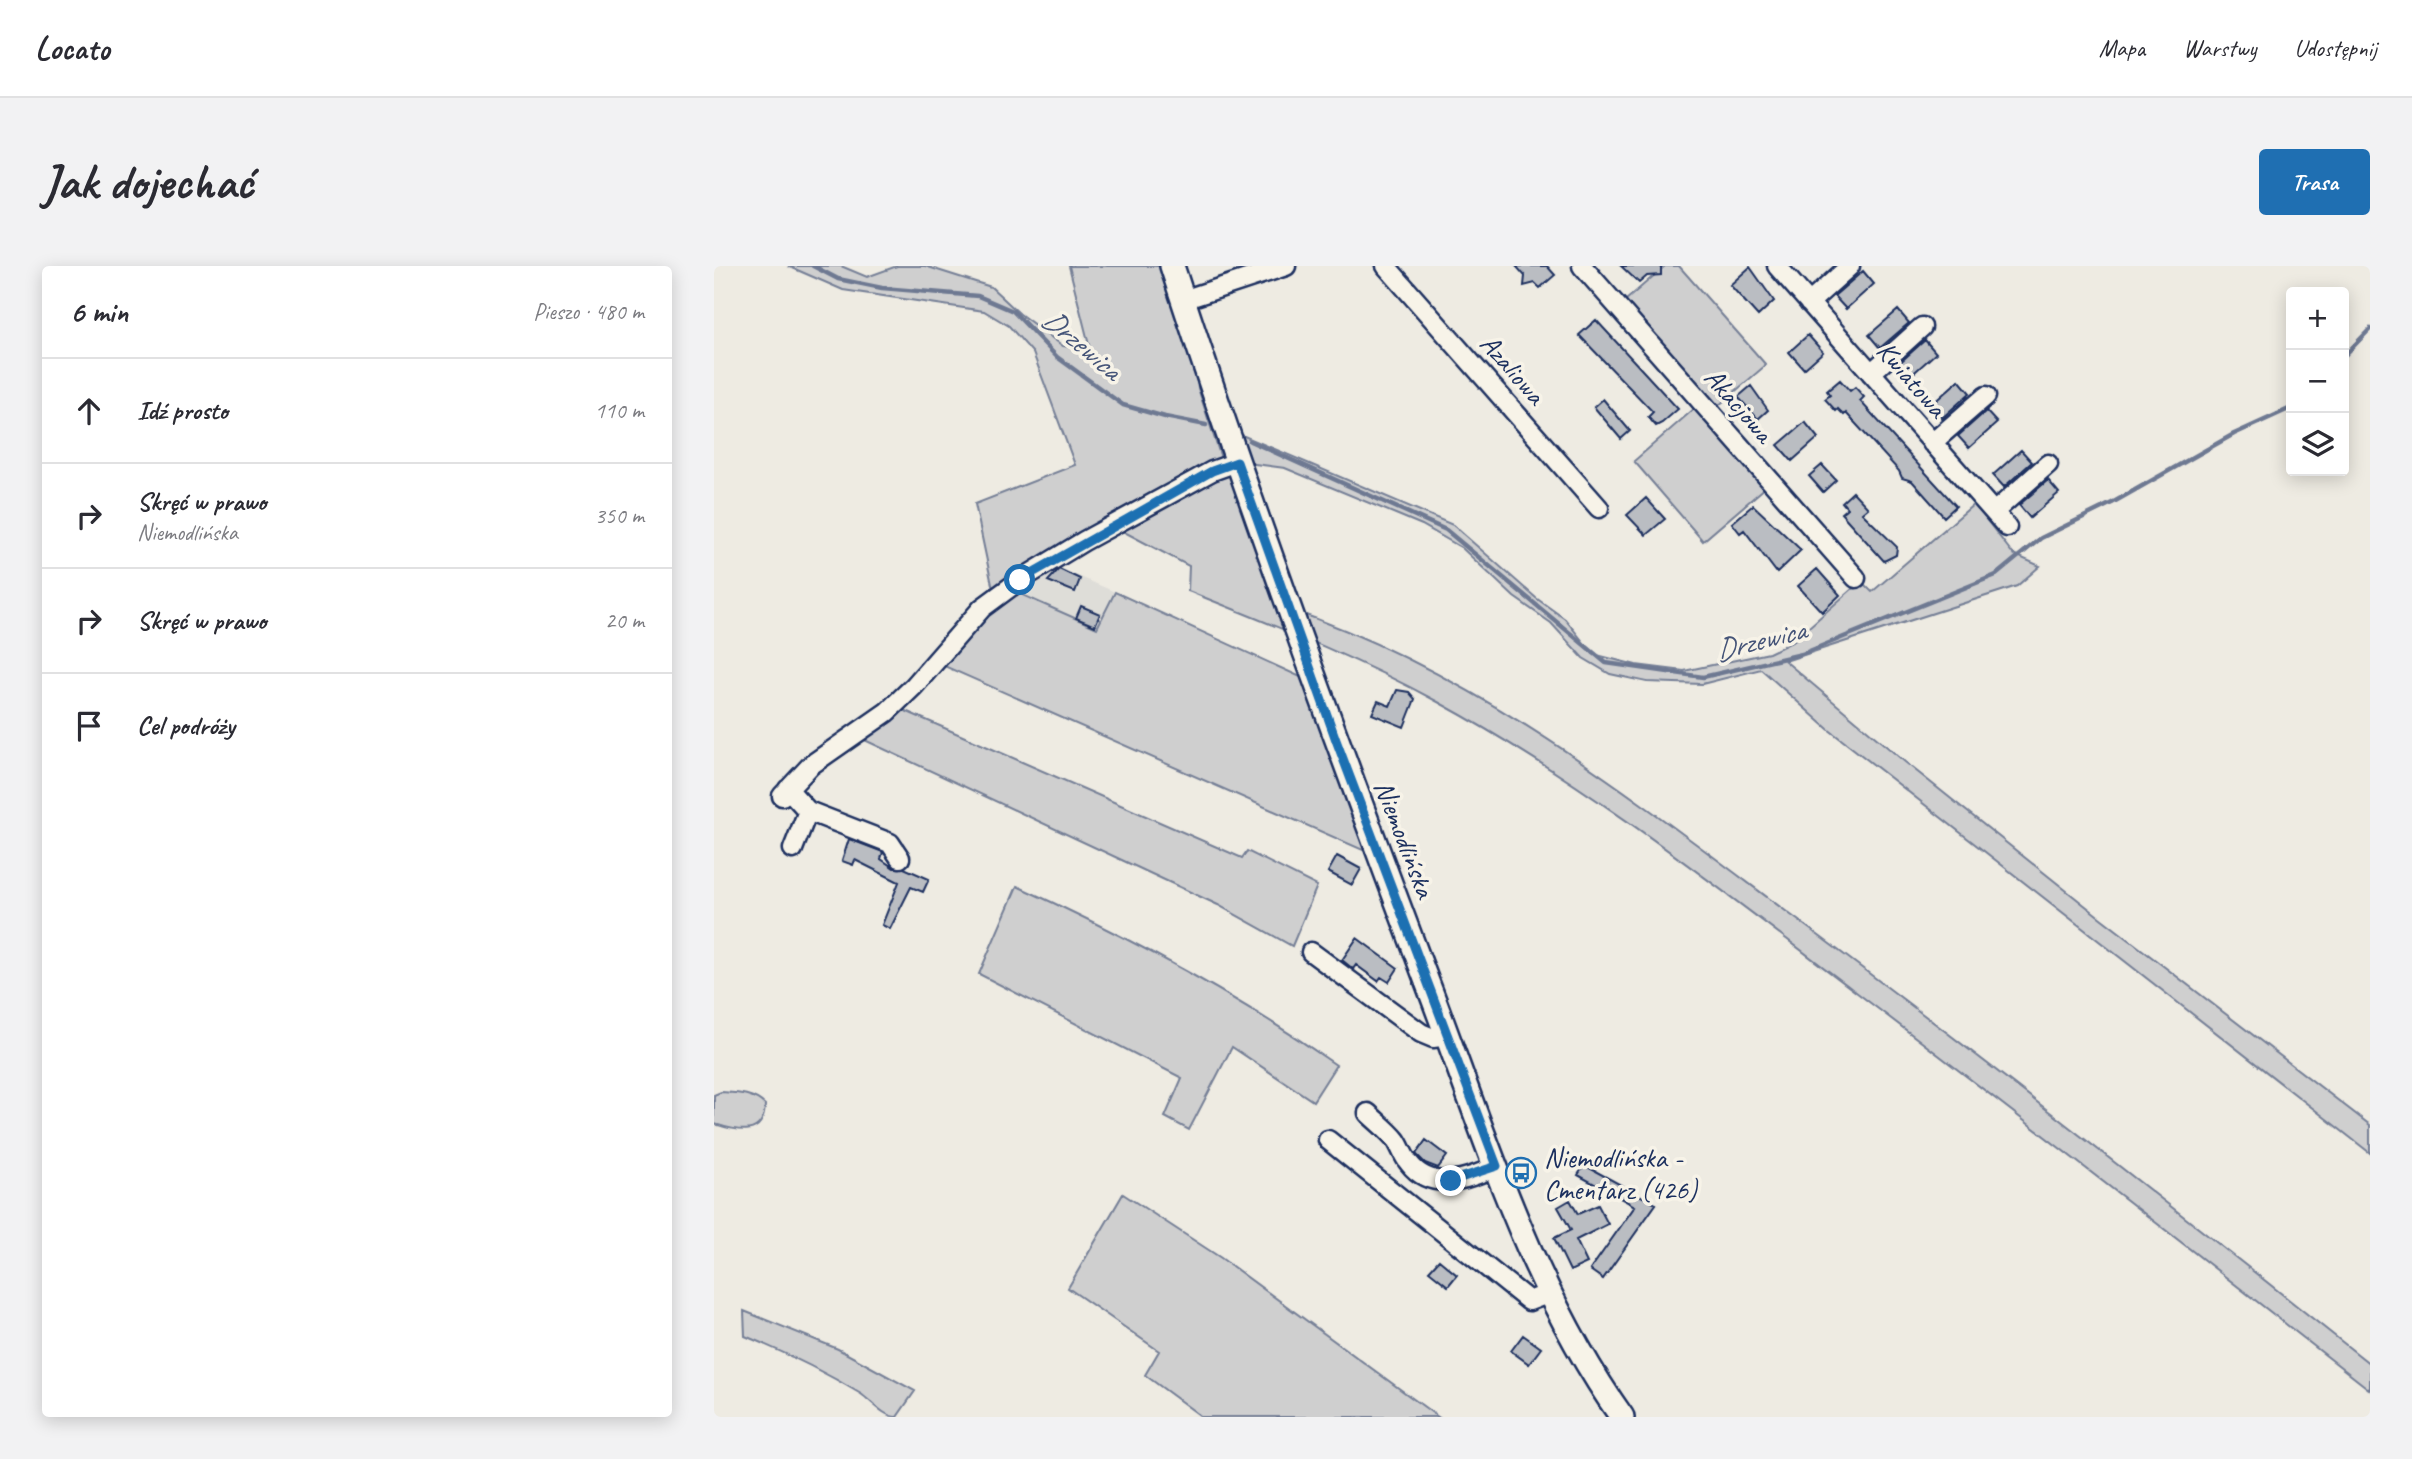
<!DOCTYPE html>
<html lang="pl">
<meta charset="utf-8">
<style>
body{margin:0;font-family:Caveat,sans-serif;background:#f2f2f3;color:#2b2b33}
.controls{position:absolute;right:21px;top:21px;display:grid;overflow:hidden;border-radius:7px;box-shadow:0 4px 18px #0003}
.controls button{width:63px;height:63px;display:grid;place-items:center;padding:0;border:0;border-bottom:2px solid #e1e1e2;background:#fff;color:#2b2b33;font:35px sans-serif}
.stop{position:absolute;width:21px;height:21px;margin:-16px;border:5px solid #1f6fb2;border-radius:50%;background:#fff}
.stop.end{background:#1f6fb2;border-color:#fff;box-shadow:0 2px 7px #0008}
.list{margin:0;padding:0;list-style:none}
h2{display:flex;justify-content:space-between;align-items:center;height:91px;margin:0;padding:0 28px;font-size:30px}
h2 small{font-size:23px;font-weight:400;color:#7c7c81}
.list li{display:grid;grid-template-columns:46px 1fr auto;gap:21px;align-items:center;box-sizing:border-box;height:105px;padding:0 28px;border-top:2px solid #e1e1e2}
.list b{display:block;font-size:26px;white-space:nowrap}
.list p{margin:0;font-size:23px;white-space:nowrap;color:#7c7c81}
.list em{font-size:23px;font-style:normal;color:#7c7c81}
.icon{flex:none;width:38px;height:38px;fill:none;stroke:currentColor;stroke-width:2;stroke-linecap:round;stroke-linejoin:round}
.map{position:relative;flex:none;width:1656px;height:1151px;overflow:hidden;border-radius:7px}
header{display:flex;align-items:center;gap:42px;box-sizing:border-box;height:98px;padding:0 35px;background:#fff;border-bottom:2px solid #e1e1e2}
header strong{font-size:33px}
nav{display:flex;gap:38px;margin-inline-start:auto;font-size:24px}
.intro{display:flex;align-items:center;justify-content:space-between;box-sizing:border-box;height:168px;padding:0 42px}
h1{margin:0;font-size:49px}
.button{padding:18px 32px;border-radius:7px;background:#1f6fb2;color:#fff;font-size:24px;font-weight:700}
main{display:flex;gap:42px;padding:0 42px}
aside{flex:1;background:#fff;border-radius:7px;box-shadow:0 4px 18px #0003}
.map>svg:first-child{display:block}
</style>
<header>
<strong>Locato</strong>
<nav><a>Mapa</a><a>Warstwy</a><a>Udostępnij</a></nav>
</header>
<div class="intro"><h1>Jak dojechać</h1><a class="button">Trasa</a></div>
<main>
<aside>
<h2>6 min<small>Pieszo · 480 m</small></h2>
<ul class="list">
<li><svg class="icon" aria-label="ahead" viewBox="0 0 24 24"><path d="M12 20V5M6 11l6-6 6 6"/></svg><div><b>Idź prosto</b></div><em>110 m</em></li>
<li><svg class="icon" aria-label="right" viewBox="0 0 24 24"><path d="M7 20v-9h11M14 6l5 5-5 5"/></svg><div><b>Skręć w prawo</b><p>Niemodlińska</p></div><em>350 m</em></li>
<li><svg class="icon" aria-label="right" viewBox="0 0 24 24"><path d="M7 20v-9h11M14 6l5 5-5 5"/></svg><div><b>Skręć w prawo</b></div><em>20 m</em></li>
<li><svg class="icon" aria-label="arrive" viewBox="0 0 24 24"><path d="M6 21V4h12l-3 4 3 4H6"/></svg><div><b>Cel podróży</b></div></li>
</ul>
</aside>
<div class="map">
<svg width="1656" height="1151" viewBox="0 0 1656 1151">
<rect width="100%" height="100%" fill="#eeebe2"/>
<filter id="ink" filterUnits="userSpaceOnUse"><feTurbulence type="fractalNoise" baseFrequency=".0143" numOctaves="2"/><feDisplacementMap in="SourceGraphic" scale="14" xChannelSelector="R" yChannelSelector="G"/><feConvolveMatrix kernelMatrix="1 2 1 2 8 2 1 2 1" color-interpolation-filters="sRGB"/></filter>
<g filter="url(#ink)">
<path fill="#deddd8" d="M334,297L401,326L383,362L294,323Z"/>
<path fill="#cfcfcf" stroke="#757f96" stroke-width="2" d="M74,0H127L153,11L183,0H211L277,21L306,48L349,80L376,83L355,0H458L469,34L484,122L507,192L499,204L517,210L575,343C761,406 918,530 1073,646C1270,792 1464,945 1656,1098V1124C1484,989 1312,855 1138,723C1005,622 871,516 724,436C644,392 559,359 474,325L475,300L399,260L295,323L383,362L401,326L602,418L667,592L221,396L281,333L261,238L361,199L319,87L295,60L270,45L129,24Z
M951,0H965L1052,99L997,146L1059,215L989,275L920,195L988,136L904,41Z
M523,167L739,259L822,332L851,353L879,388L922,399L970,405L1055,387L1078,376L1147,315L1158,326L1260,238L1299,288L1326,300L1303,320L1071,395L1191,496L1383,649L1656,859V887L1114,463L1047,403L988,418L933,416L896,408L869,392L837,357L800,331L748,282L708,259L571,202L533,197Z
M180,440L528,592L533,585L603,620L578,680L504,639L142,470Z
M303,620C415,671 521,728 622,799L599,835L518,781L475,864L451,851L468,812L265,708Z
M7,826C23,827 39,827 51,839C50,872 25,865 0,858V829Z
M409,928L507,992L724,1151H488L431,1109L445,1085L354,1022Z
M30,1045L124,1083L201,1125L183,1151C170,1151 157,1135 147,1128C109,1105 72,1087 31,1070Z"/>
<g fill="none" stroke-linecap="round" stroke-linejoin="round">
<path stroke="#6e7992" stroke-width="4.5" d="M99,0L124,13L168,22L264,30L299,45L343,91L409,139L451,151L492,159
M1630,90L1656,63
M536,175L732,264L892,397L989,411L1088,388L1282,309L1327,272L1398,237L1520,168L1577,142"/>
</g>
<path fill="#babdc2" stroke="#1b2f5e" stroke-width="2" d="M802,0H833L841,9L826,22L821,17L810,20L811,10Z
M907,0H947V9L933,10L925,17Z
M1036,1L1060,35L1044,50L1016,19Z
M1149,5L1160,18L1132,43L1120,30Z
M1184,44L1195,57L1166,82L1155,69Z
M882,54L964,143L948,157L942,160L934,151L939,146L865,69Z
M1094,69L1109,86L1090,103L1075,86Z
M1211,74L1222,87L1193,113L1182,100Z
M1126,114L1136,125L1141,121L1150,131L1146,135L1242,240L1230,251L1198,215L1188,212L1185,205L1132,147L1130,149L1124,143L1122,145L1111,133L1116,129L1113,125Z
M1245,114L1256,127L1228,152L1217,139Z
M1037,120L1054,144L1044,153L1024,131Z
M889,133L916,165L907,173L880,141Z
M1272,145L1283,157L1255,182L1244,170Z
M1091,156L1104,172L1078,195L1064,179Z
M1307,184L1318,196L1290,221L1279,209Z
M1108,199L1122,214L1109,226L1095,210Z
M1334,214L1345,227L1316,252L1305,239Z
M1139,226L1154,242L1148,247L1183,281L1182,289L1170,295L1127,247L1133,242L1128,236Z
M932,232L951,253L932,269L913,249Z
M1039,239L1087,284L1063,307L1030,264L1026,267L1018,257Z
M345,303L366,313L361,326L334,315Z
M1103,303L1126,329L1108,346L1084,320Z
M367,340L386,348L381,360L362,352Z
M683,424L695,426L701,433L690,461L658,448L664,435L676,440Z
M135,573L169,586L167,593L180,602H190L215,613L209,626L197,621L176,663L168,659L185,616L141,594L139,599L128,595Z
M623,590L647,603L638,619L614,606Z
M643,672L684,702L675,716L667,711L664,715L642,699L639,703L628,694Z
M712,874L733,890L724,902L711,897L702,888Z
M870,899L942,938L889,1013L876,1004L921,940L864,909Z
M856,934L864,948L884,939L894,958L862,974L873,997L856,1005L840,972L857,964L844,941Z
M725,994L743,1009L734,1020L715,1005Z
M809,1069L827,1082L815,1098L797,1085Z"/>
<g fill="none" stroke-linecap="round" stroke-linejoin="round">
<g stroke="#1b2f5e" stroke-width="23">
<path id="minor" d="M672,0L885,242
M868,0L1142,312
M1063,0L1293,261
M469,34L572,0
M1095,37L1136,0
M1157,107L1208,61
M1218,177L1272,130
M1280,246L1334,198
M74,523L94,545L79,583
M68,530L97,499L173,446L200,420L268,342L306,314L370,275L498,205L523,196
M94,545L176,577L186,592
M597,686L707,767L719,772L734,770
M654,847C663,856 674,864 682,874C687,881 689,890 695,897C718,927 755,913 783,900
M614,874L815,1035L836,1027"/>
</g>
<g stroke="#1b2f5e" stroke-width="28">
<path id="major" d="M458,0C537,243 625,482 715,721C770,866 817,1023 908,1151"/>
</g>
<use href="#minor" stroke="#f7f3e8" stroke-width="18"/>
<use href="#major" stroke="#f7f3e8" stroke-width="23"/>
</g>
</g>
<g fill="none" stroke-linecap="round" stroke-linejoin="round" filter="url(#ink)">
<path stroke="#1f6fb2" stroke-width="9" d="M306,314L498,205L523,196L622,474L783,900L737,915"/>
</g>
<defs>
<g id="bus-ring" transform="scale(1.575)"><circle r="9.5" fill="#f7f3e8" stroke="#1f6fb2" stroke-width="1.5"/><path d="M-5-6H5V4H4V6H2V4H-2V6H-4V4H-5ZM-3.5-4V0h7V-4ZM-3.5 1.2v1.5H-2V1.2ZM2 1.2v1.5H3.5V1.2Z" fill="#1f6fb2"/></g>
</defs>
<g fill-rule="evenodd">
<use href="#bus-ring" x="807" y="907"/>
</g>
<g text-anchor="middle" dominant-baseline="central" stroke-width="7" stroke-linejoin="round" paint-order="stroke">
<g font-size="28" fill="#1b2f5e" stroke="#f7f3e8">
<text transform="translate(799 103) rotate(49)">Azaliowa</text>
<text transform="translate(1198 113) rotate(49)">Kwiatowa</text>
<text transform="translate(1025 139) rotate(49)">Akacjowa</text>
<text transform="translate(691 573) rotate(69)">Niemodlińska</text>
</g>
<g font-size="28" fill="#1b2f5e" stroke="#f7f3e8" text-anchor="start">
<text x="830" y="891">Niemodlińska -<tspan x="830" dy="32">Cmentarz (426)</tspan></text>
</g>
<g font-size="30" font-style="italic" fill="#455478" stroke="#f7f3e8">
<text transform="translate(368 78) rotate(40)">Drzewica</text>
<text transform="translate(1046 374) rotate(-14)">Drzewica</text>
</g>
</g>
</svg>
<div class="controls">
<button>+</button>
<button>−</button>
<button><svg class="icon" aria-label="layers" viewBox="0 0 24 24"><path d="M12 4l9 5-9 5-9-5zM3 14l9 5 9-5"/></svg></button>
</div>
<div class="stop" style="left:306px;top:314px"></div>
<div class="stop end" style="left:737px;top:915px"></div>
</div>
</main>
